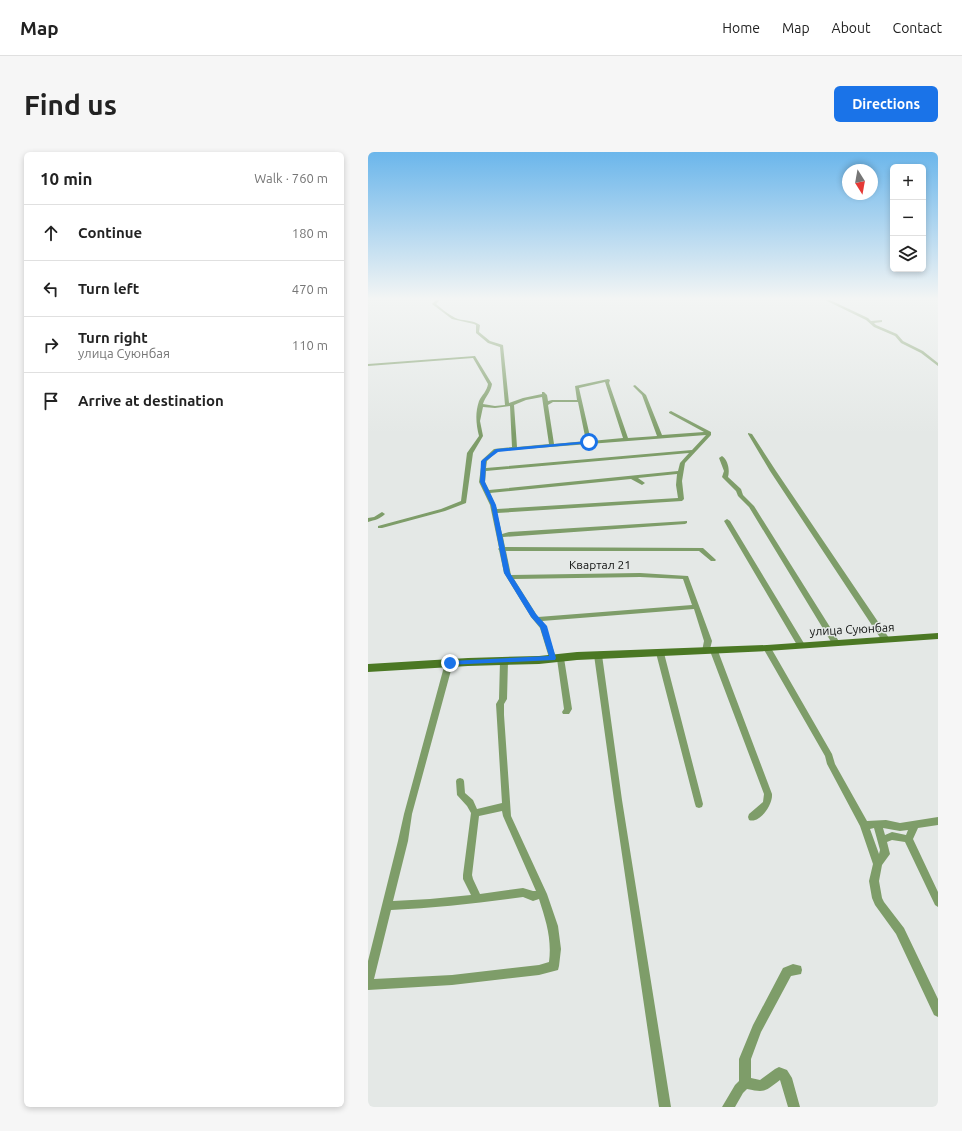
<!DOCTYPE html>
<meta charset="utf-8">
<style>
body{margin:0;font-family:Ubuntu,sans-serif;background:#f6f6f6;color:#222}
.controls{position:absolute;right:12px;top:12px;display:grid;overflow:hidden;border-radius:6px;box-shadow:0 2px 6px #0003}
.controls button{width:36px;height:36px;display:grid;place-items:center;padding:0;border:0;border-bottom:1px solid #e0e0e0;background:#fff;color:#222;font:20px sans-serif}
.compass{position:absolute;left:474px;top:12px;width:36px;height:36px;border-radius:50%;background:#fff;box-shadow:0 2px 6px #0003;rotate:169deg}
.stop{position:absolute;width:12px;height:12px;margin:-9px;border:3px solid #1a73e8;border-radius:50%;background:#fff}
.stop.end{background:#1a73e8;border-color:#fff;box-shadow:0 1px 4px #0008}
.list{margin:0;padding:0;list-style:none}
h2{display:flex;justify-content:space-between;align-items:center;height:52px;margin:0;padding:0 16px;font-size:17px}
h2 small{font-size:13px;font-weight:400;color:#767676}
.list li{display:grid;grid-template-columns:26px 1fr auto;gap:12px;align-items:center;box-sizing:border-box;height:56px;padding:0 16px;border-top:1px solid #e0e0e0}
.list b{display:block;font-size:15px;white-space:nowrap}
.list p{margin:0;font-size:13px;white-space:nowrap;color:#767676}
.list em{font-size:13px;font-style:normal;color:#767676}
.icon{flex:none;width:22px;height:22px;fill:none;stroke:currentColor;stroke-width:2;stroke-linecap:round;stroke-linejoin:round}
.map{position:relative;flex:none;width:570px;height:955px;overflow:hidden;border-radius:6px}
header{display:flex;align-items:center;gap:24px;box-sizing:border-box;height:56px;padding:0 20px;background:#fff;border-bottom:1px solid #e0e0e0}
header strong{font-size:19px}
nav{display:flex;gap:22px;margin-inline-start:auto;font-size:14px}
.intro{display:flex;align-items:center;justify-content:space-between;box-sizing:border-box;height:96px;padding:0 24px}
h1{margin:0;font-size:28px}
.button{padding:10px 18px;border-radius:6px;background:#1a73e8;color:#fff;font-size:14px;font-weight:700}
main{display:flex;gap:24px;padding:0 24px}
aside{flex:1;background:#fff;border-radius:6px;box-shadow:0 2px 6px #0003}
.map>svg:first-child{display:block}
</style>
<header>
<strong>Map</strong>
<nav><a>Home</a><a>Map</a><a>About</a><a>Contact</a></nav>
</header>
<div class="intro"><h1>Find us</h1><a class="button">Directions</a></div>
<main>
<aside>
<h2>10 min<small>Walk · 760 m</small></h2>
<ul class="list">
<li><svg class="icon" aria-label="ahead" viewBox="0 0 24 24"><path d="M12 20V5M6 11l6-6 6 6"/></svg><div><b>Continue</b></div><em>180 m</em></li>
<li><svg class="icon" aria-label="left" viewBox="0 0 24 24"><path d="M17 20v-9H6M10 6l-5 5 5 5"/></svg><div><b>Turn left</b></div><em>470 m</em></li>
<li><svg class="icon" aria-label="right" viewBox="0 0 24 24"><path d="M7 20v-9h11M14 6l5 5-5 5"/></svg><div><b>Turn right</b><p>улица Суюнбая</p></div><em>110 m</em></li>
<li><svg class="icon" aria-label="arrive" viewBox="0 0 24 24"><path d="M6 21V4h12l-3 4 3 4H6"/></svg><div><b>Arrive at destination</b></div></li>
</ul>
</aside>
<div class="map">
<svg width="570" height="955" viewBox="0 0 570 955">
<rect width="100%" height="100%" fill="#e4e8e6"/>
<g fill="none" stroke-linecap="round" stroke-linejoin="round">
<path fill="#7e9d69" fill-rule="evenodd" d="M68,148H72L68,152C74,157 82,164 90,167C98,169 105,168 112,173L111,180L122,189L135,193L141,251L155,246L174,242V240H176L179,243L180,249L184,248H209L207,234L240,227L242,228L241,231L260,286L289,284L274,243L265,234L267,233L278,243L294,283L336,280L301,261V260L303,259L343,280V283L317,311L314,329L316,347L314,349L129,361L134,382L141,380L319,369V371L317,372L135,385L137,395L335,396L347,407L348,408L347,409H343L331,399H138L143,423L272,421L320,424L344,489L341,501H338L334,499L336,489L326,457L174,469L178,475L188,506L189,504H192L196,506L204,557L201,562H195L194,560L196,557L189,507L185,510L182,509L172,476L163,465L136,421L131,398L130,397L131,396L122,353L111,330L114,308L126,297L144,295L142,254L127,256L115,255L112,269L115,284L105,301L98,351L77,359L14,376H10V374L73,357L93,349L99,301L111,284C108,272 107,261 111,249C114,243 119,239 120,232L105,206L0,214V212L107,204L124,232C123,240 117,245 115,252L127,254L137,253L132,195L120,191L108,181V173L106,172L84,167L64,152ZM237,230L255,286L223,289L211,236ZM174,245L181,292L149,295L146,253L158,248ZM185,250H210L218,289L186,292L180,253ZM338,283L324,298L118,316L119,309L129,299ZM321,301L312,311L310,319L121,338L117,330L118,319ZM309,322L308,333L310,346L129,357L122,341L263,327L274,333L277,331L270,326ZM272,425L315,427L324,453L170,465L146,427Z
M457,148H462L500,166L503,169L514,168V170L506,171L508,173L529,182L535,189L555,199L570,211V214L553,201L533,191L527,184L506,175L498,168Z
M380,281L384,282L408,319L521,486L522,488L521,490H515L402,319L380,282Z
M354,304C360,308 362,318 360,325L373,337L375,343L386,354L472,491L471,493H465L381,355L370,344L368,339L354,325L356,319L351,306Z
M14,360L17,362C12,367 7,368 0,370V366L6,365Z
M359,367L362,369L437,493L436,495H430L429,493L356,369Z
M396,494H402L403,496L464,602L467,612L499,669L518,668L532,671L570,665V673L550,676L545,687L570,740V755L567,753L537,690L524,688L519,690L522,702L514,713L511,729L514,746L516,750L536,776L570,847V865L566,863L528,782L507,753L504,746L501,729L505,712L492,674L459,612L457,604L395,496ZM506,676L512,698L511,702L502,677ZM515,676L532,679L540,678L538,683L524,680L517,683Z
M343,497H346L350,499L404,642C405,652 392,672 381,668L380,665L381,662L395,650L396,642L342,499Z
M289,499H295L296,501L335,652L334,655L331,656L328,655L327,652L288,501Z
M227,501H230L234,503L254,648L303,955H291L246,648L226,503Z
M136,506L140,509L139,547L136,552V563L143,664L179,742L190,774L193,797L191,814L190,818L171,823L84,833L0,838V809L30,689L36,662L77,511L81,508L85,511L44,662L40,689L25,749L62,747L103,743L95,727V723L103,661L99,654L89,643L88,629L89,627L92,626L95,627L96,629L97,641L105,648L109,657L134,651L128,552L131,547L132,509ZM134,659L135,664L168,739H165L155,736L112,742L105,727L104,723L111,664ZM155,745L165,749L171,747C178,769 184,787 181,810L171,813L84,823L6,827L23,758C67,756 111,751 155,745Z
M425,812L433,814L434,818L433,822L423,824L393,880L383,907V926L392,928L407,917L411,915L419,918L424,926L432,955H420L412,928C397,939 398,941 379,937L375,941L367,955H354L367,933L371,929V907L385,873L415,816Z"/>
<path fill="#4b7824" fill-rule="evenodd" d="M570,481V487L399,499L209,508L171,512L100,514L0,520V512L100,506L171,504L209,500L399,493Z"/>
</g>
<linearGradient id="sky" x2="0" y2="1"><stop stop-color="#6bb6eb"/><stop offset="0.52" stop-color="#f3f5f4"/><stop offset="1" stop-color="#f3f5f4" stop-opacity="0"/></linearGradient>
<rect width="570" height="282" fill="url(#sky)"/>
<path fill="#1a73e8" d="M221,289L223,291L130,300L118,309L117,330L128,353L142,421L168,462L179,474L188,506L187,508L79,513V509H82L181,504L172,475L163,465L136,421L123,353L112,330L113,309L128,297Z"/>
<g text-anchor="middle" dominant-baseline="central" stroke-width="3" stroke-linejoin="round" paint-order="stroke">
<g font-size="12" fill="#0f1110" stroke="#e4e8e6">
<text x="232" y="412">Квартал 21</text>
<text transform="translate(484 477) rotate(-3)">улица Суюнбая</text>
</g>
</g>
</svg>
<div class="controls">
<button>+</button>
<button>−</button>
<button><svg class="icon" aria-label="layers" viewBox="0 0 24 24"><path d="M12 4l9 5-9 5-9-5zM3 14l9 5 9-5"/></svg></button>
</div>
<svg class="compass" viewBox="-18 -18 36 36"><path d="M0-13l5 13h-10z" fill="#e53935"/><path d="M0 13l5-13h-10z" fill="#767676"/></svg>
<div class="stop" style="left:221px;top:290px"></div>
<div class="stop end" style="left:82px;top:511px"></div>
</div>
</main>
